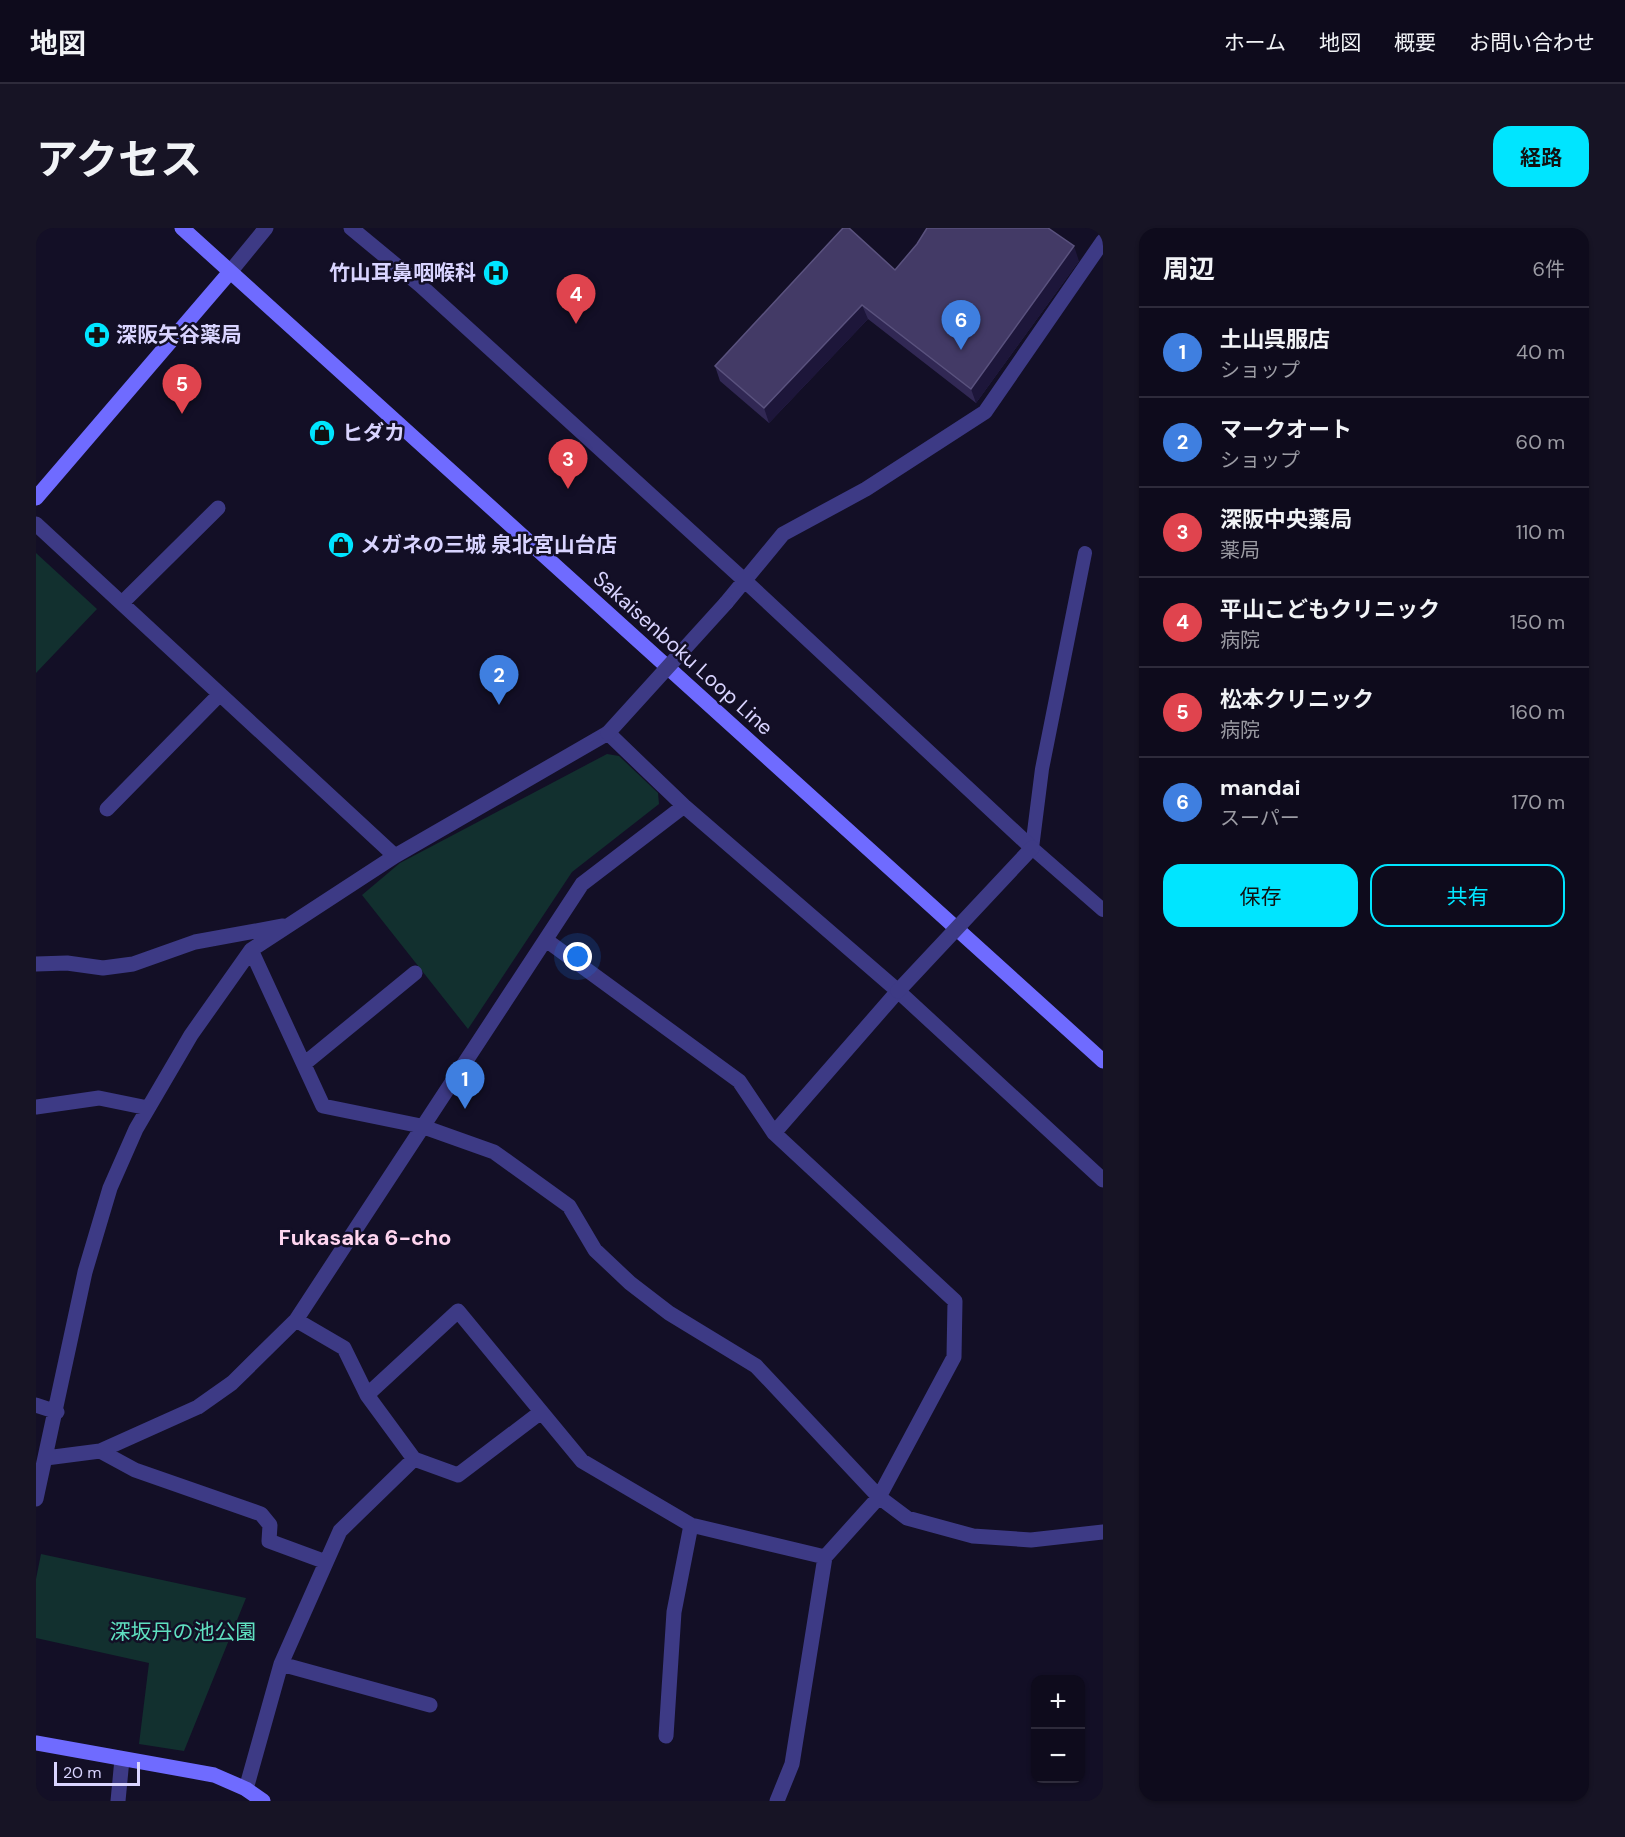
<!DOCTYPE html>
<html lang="ja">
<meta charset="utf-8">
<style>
body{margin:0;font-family:"DM Sans","Noto Sans JP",sans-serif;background:#171425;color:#f1f3f6}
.controls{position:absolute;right:18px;bottom:18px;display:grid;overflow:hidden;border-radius:12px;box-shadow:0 2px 4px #0004}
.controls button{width:54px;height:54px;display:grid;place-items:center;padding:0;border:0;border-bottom:2px solid #2e2b3b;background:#0e0b1c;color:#f1f3f6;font:30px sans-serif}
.scale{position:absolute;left:18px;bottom:15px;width:86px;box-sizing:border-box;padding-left:6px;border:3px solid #d9d4ff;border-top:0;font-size:16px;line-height:21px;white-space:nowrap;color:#d9d4ff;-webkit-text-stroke:4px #130f26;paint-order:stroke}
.you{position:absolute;left:542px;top:729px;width:21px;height:21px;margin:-15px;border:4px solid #fff;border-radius:50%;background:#1a73e8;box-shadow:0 0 0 9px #1a73e833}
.badge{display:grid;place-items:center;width:39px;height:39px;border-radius:50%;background:#00e5ff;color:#fff;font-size:20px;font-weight:700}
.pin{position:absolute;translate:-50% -50px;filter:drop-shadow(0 2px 3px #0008)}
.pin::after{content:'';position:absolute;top:32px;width:21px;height:18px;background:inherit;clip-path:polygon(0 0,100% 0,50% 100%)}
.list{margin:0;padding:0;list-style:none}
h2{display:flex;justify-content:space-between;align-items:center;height:78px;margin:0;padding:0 24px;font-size:26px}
h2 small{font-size:20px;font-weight:400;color:#9b9ba3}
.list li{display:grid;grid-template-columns:39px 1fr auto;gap:18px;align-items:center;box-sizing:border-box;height:90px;padding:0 24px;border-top:2px solid #2e2b3b}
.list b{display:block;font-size:22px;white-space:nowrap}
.list p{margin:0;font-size:20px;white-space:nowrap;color:#9b9ba3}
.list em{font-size:20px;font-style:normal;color:#9b9ba3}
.actions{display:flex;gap:12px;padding:18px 24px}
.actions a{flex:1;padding:14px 0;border:2px solid #00e5ff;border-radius:18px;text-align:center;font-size:21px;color:#00e5ff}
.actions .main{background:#00e5ff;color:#111}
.map{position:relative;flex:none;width:1067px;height:1573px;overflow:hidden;border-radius:18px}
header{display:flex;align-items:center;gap:36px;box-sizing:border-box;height:84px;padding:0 30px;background:#0e0b1c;border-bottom:2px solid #2e2b3b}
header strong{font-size:28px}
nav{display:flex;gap:33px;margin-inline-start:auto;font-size:21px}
.intro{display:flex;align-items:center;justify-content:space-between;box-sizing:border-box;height:144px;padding:0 36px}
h1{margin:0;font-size:42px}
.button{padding:15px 27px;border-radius:18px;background:#00e5ff;color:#111;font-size:21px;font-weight:700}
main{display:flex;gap:36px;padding:0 36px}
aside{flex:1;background:#0e0b1c;border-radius:18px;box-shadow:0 2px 4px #0004}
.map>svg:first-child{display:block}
</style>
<header>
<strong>地図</strong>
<nav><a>ホーム</a><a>地図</a><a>概要</a><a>お問い合わせ</a></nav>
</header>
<div class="intro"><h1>アクセス</h1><a class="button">経路</a></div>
<main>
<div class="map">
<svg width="1067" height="1573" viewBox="0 0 1067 1573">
<rect width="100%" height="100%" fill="#130f26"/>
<path fill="#12302f" d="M0,325L61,381L0,445Z
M571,526L583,528L622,565L623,576L536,644L432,801L326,667L364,635Z
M5,1326L210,1370L148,1523L103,1516L113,1435L0,1410V1351Z"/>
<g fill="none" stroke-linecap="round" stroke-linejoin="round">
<path stroke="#3d3a85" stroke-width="14" d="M1049,325L1006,541L996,620L1067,682"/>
<path stroke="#3d3a85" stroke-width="15" d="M315,0L384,57L708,352L996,620
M194,44L230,0
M0,296L359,628
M86,375L182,280
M690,375L747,306L830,261L949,184L1067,13
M71,581L184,466
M510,712L703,853L738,905L919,1073L918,1129L843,1269L789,1329L655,1297L546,1233L422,1083L331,1167L308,1120L260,1092L546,656L648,578
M0,736L31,735L67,740L97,736L159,714L247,698
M268,836L379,745
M0,879L63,870L112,880
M738,905L862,763
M1067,952L862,763L648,578L572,505L359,628L215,722L287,878L385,898L458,924L533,978L559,1022L594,1055L633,1085L720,1138L843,1269L871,1290L937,1308L995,1312L1067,1304
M331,1167L378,1231L422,1247L505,1184
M0,1177L21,1184
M64,1223L99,1242L225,1286L234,1297L233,1313L290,1334
M10,1230L64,1223L162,1179L196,1155L260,1092
M0,1271L49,1044L74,960L100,901L155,807L215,722
M245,1436L394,1477
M630,1508L638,1384L655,1297
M210,1561L245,1436L304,1303L378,1231
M82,1573L86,1531
M741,1573L756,1536L789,1329"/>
<path stroke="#6f6bff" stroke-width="15" d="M146,0L1067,833
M0,270L194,44
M0,1515L178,1547L210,1561L227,1573"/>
<path stroke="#3d3a85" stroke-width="15" d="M572,505L690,375
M862,763L996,620"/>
</g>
<path fill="#312854" d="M1043,33L940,175L832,91L733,195L684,153L679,138L859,42Z"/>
<path fill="#1d163a" d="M1038,18L1043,33L940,175L935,161Z
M826,77L832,91L733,195L728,180Z"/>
<path fill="#433a66" stroke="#5a527e" stroke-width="1.5" d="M807,0H813L859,42L881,16L891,0H1012L1038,18L935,161L826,77L728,180L679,138Z"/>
<defs>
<g id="hospital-disc" transform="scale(1.35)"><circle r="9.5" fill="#00e5ff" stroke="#130f26"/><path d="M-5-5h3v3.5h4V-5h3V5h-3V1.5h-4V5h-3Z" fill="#111"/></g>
<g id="pharmacy-disc" transform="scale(1.35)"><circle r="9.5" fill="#00e5ff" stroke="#130f26"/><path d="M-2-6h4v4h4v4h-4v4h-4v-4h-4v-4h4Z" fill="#111"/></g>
<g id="shop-disc" transform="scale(1.35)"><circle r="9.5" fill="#00e5ff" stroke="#130f26"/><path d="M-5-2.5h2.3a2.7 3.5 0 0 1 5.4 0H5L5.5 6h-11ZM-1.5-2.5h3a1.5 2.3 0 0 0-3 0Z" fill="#111"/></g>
</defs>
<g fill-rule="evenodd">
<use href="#hospital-disc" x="460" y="45"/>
<use href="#pharmacy-disc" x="61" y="107"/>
<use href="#shop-disc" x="286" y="205"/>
<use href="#shop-disc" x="305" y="317"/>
</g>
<g text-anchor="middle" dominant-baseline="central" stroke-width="5" stroke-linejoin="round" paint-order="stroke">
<g font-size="21" font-weight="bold" fill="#d9d4ff" stroke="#130f26" text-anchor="start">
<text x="440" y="45" text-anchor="end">竹山耳鼻咽喉科</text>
<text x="80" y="107">深阪矢谷薬局</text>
<text x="306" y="205">ヒダカ</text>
<text x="324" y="317">メガネの三城 泉北宮山台店</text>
</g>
<g font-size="21" fill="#d9d4ff" stroke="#130f26">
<text transform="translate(647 425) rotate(42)">Sakaisenboku Loop Line</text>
</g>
<g font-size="21" fill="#5fe0c0" stroke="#130f26">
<text x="147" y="1404">深坂丹の池公園</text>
</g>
<g font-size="22" font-weight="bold" fill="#ffd6f0" stroke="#130f26">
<text x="329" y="1009">Fukasaka 6-cho</text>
</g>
</g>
</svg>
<div class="controls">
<button>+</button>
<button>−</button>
</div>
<div class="scale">20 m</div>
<div class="you"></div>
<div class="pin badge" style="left:429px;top:881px;background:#3f7fe0">1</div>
<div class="pin badge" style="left:463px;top:477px;background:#3f7fe0">2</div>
<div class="pin badge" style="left:532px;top:261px;background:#e0444e">3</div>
<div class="pin badge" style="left:540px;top:96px;background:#e0444e">4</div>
<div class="pin badge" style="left:146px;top:186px;background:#e0444e">5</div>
<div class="pin badge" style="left:925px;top:122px;background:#3f7fe0">6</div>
</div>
<aside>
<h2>周辺<small>6件</small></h2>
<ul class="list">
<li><span class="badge" style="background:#3f7fe0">1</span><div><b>土山呉服店</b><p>ショップ</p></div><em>40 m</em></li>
<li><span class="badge" style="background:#3f7fe0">2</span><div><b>マークオート</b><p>ショップ</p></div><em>60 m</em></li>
<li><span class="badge" style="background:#e0444e">3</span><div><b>深阪中央薬局</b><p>薬局</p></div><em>110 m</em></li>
<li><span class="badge" style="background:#e0444e">4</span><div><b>平山こどもクリニック</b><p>病院</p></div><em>150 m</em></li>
<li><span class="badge" style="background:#e0444e">5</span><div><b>松本クリニック</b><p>病院</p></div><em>160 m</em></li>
<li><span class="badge" style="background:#3f7fe0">6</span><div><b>mandai</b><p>スーパー</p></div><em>170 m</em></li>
</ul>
<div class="actions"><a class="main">保存</a><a>共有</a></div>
</aside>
</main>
